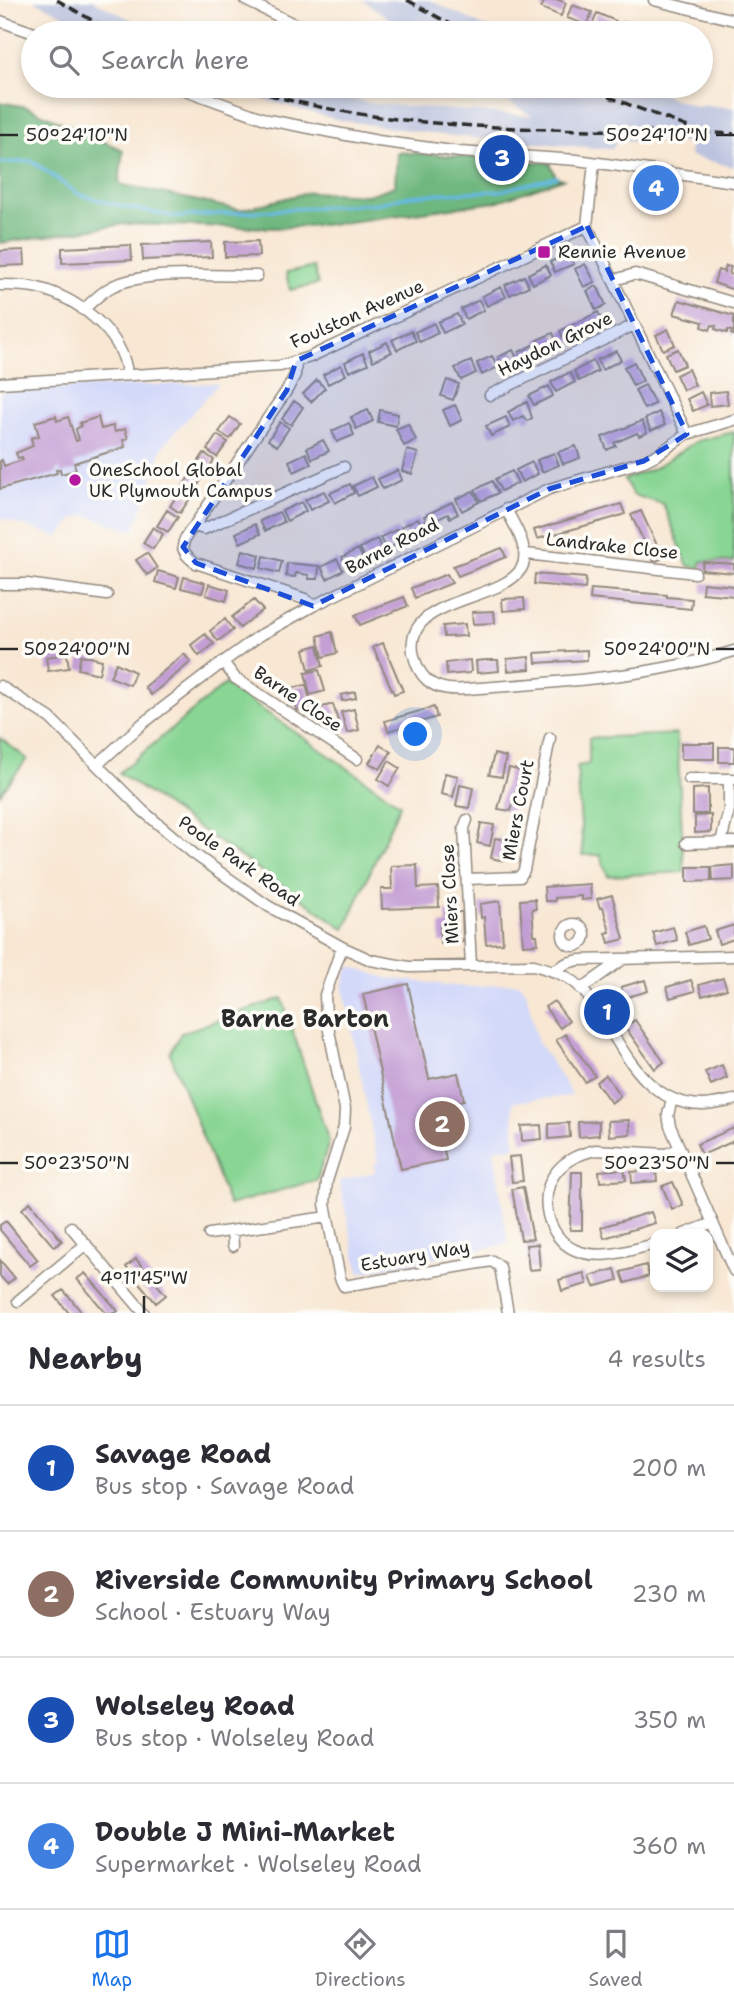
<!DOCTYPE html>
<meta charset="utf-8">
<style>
body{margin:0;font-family:"Shantell Sans",sans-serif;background:#f7f7f7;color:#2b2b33}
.controls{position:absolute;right:21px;bottom:21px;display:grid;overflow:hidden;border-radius:14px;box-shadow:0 4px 10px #0003}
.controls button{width:63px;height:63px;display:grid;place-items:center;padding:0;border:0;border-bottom:2px solid #e1e1e2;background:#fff;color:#2b2b33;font:35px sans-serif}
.you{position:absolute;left:416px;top:735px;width:24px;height:24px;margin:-18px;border:5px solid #fff;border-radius:50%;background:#1a73e8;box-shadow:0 0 0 10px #1a73e833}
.badge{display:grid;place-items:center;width:46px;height:46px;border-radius:50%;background:#1a73e8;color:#fff;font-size:23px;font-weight:700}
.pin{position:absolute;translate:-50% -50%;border:4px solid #fff;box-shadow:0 2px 7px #0006}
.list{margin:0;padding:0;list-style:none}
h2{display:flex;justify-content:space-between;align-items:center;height:91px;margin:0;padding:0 28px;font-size:30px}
h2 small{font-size:23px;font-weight:400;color:#7c7c81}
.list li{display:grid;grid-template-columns:46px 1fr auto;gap:21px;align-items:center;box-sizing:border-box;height:126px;padding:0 28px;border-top:2px solid #e1e1e2}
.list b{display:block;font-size:26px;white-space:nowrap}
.list p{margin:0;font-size:23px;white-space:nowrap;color:#7c7c81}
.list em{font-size:23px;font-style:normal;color:#7c7c81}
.icon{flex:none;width:38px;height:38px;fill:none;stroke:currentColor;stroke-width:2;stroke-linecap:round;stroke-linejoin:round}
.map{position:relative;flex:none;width:734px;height:1313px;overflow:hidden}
.search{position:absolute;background:#fff;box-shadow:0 4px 10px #0003;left:21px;right:21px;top:21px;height:77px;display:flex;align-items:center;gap:18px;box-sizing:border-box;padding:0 24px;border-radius:38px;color:#7c7c81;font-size:26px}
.sheet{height:595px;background:#fff}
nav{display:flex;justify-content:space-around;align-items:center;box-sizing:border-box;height:98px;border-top:2px solid #e1e1e2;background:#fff;font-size:19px;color:#7c7c81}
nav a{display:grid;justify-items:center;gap:4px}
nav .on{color:#1a73e8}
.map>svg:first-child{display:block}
</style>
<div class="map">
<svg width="734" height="1313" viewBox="0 0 734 1313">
<rect width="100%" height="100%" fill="#fdfcf7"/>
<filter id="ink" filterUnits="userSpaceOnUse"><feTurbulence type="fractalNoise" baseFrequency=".0143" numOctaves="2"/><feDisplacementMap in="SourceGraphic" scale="14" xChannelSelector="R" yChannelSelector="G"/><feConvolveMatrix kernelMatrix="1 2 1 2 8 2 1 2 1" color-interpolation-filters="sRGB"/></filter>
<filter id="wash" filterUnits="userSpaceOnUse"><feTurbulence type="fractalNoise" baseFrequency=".00686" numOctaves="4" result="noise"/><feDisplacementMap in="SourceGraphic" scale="28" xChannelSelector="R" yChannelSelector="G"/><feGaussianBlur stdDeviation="1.57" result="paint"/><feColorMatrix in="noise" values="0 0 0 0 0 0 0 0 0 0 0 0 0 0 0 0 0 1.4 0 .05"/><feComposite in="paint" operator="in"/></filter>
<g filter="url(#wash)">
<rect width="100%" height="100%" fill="#f8e7d3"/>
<path fill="#d3d9f9" d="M219,383L163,446L134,531L85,515L74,519L59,537L0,518V392L21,389Z
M349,966L387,978L465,987L518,983L526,990L537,1040L573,1096L513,1102L515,1147L494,1149L508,1244L359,1273L339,1181L375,1172L374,1163L378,1162L343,986Z"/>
<path fill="#bcc3de" d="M34,0H92L158,33H96Z
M363,0H430L497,33H409Z
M215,86H303L369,103L532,116L483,86H638L698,107L704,105L734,108V167L689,156L690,142L616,141L613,149H609L442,135L339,120Z"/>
<path fill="#89d694" stroke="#5a8060" stroke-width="2" d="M314,267L318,284L290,290L286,273Z
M734,432V562L702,561L700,568L688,566L663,504L633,495L624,479L653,469L697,441Z
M225,684L400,804L345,929L119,773Z
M677,734L684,872L608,876L600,855H583L577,766L589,764V738Z
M0,738L27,759L0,794Z
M282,998L329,1142L317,1180L229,1205L170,1053L181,1033Z"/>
<path fill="#6eb77e" stroke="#4c7154" stroke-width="2" d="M0,102L27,107L123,150L119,184L240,210L309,192L368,195L395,186L397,152L550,163L556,177L563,179L495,202L334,224L275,228L125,224L0,243Z"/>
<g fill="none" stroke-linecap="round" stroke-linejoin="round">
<path stroke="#65b8e1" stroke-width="3.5" d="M0,163L32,161L78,194L120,206L177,217L381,203L402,197L445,193L499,191L556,177"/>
</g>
<g id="blocks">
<path fill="#c39ed4" d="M545,0H559L566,3L561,16L541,8Z
M572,5L592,12L587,25L567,18Z
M597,13L616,21L612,33L592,26Z
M623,22L643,28L641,33H619Z
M652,183L662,186L660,194L650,191Z
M258,241L259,256L225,257V242Z
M211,242L212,257L143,260L142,245Z
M131,245L132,260L62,263V248Z
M24,250L25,265L0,266V251Z
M569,253L574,264L555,272L550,262Z
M585,264L595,282L584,287L575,269Z
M546,265L551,275L533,284L528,274Z
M726,266L731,267L729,274L734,275V290L714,283L718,270L724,272Z
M524,276L529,286L510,295L505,285Z
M597,286L606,305L596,310L587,291Z
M501,287L506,297L487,306L482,296Z
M479,300L484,310L466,319L461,309Z
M679,300L734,316V335L731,334L732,331L728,330L727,333L715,329L716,326L712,325L710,330L702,327L703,322L674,314Z
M598,312L604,324L596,328L594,325L572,336L574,339L565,343L560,331Z
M457,314L462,324L443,333L438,322Z
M434,323L438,333L420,342L415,332Z
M668,329L675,345L663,350L656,335Z
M411,331L416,341L397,350L392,340Z
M553,333L558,345L543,352L537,340Z
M387,342L392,352L373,361L369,351Z
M535,344L540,356L524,363L519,352Z
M678,349L685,365L673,370L666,354Z
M513,350L519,362L503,369L498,357Z
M616,351L621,360L602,370L597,360Z
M363,353L368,364L349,372L345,362Z
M492,356L498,367L482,375L477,363Z
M471,361L476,373L461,380L455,368Z
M593,361L598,371L579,381L574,371Z
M634,362L643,381L633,386L624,367Z
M341,365L346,375L328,384L323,375Z
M688,369L695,385L683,390L676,375Z
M570,372L575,382L556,392L551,382Z
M317,380L325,388L311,402L303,394Z
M447,380L459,384L453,400L441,396Z
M645,385L655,404L644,409L635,390Z
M549,386L553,396L534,405L529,396Z
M726,391L728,404L710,406L709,393Z
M701,392L707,405L693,411L687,399Z
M294,401L303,407L291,425L282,419Z
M527,402L532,418L527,421L523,416L513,421L508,412Z
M455,405L462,420L450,426L443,410Z
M368,410L373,421L356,429L351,417Z
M380,410L398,414L396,426L378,422Z
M659,412L665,425L651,431L645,419Z
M56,416L57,421L68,417L76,441L79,440L76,429L81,426L80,423L98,417L101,429L113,426L115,432L125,429L128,438L123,440L125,447L74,463L76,470L61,474L60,469L56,470L57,473L0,489V461L2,460L4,466L23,460L22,457L18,458L16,453L33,446L31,438L39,436L35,422Z
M230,417L240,424L230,439L219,432Z
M506,417L510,427L491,436L486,426Z
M642,421L647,433L639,436L637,433L614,443L616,446L607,450L602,437Z
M280,422L289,428L277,446L268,440Z
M349,423L354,435L337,442L332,431Z
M408,424L416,440L404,446L396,429Z
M217,435L228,442L217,457L207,450Z
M323,440L329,451L312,459L307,448Z
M576,446L580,458L563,464L558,452Z
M407,450L418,453L412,474L402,471Z
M204,453L214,460L204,475L194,469Z
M306,453L311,464L294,472L289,461Z
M554,453L559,465L542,472L537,460Z
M532,462L538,474L522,482L516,470Z
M398,470L402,480L383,489L378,479Z
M512,471L518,483L501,491L495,479Z
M192,472L202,479L192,494L182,488Z
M372,477L377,487L358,496L353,486Z
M492,481L498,493L481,501L475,490Z
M350,484L354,493L335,503L330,493Z
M180,491L191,497L180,513L170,506Z
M324,491L329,501L310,510L305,500Z
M473,491L479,502L462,511L456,499Z
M301,502L306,511L287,521L282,511Z
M452,502L458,514L450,518L448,514L436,520L438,524L429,528L424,516Z
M621,504L625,514L613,518L537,539L534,530Z
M167,510L178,517L168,532L157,526Z
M641,511L663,558L654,562L631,515Z
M279,512L284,522L265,531L260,521Z
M418,518L424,530L407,538L401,527Z
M255,524L260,534L240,543L236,533Z
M153,527L163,534L153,549L143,543Z
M397,529L403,541L387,549L380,538Z
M377,539L383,551L366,560L360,548Z
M502,548L506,557L458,576L453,566Z
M358,549L364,560L347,569L342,557Z
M243,550L260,555L257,568L239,563Z
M147,553L157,568L147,575L136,560Z
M264,556L282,561L279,573L261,568Z
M337,559L343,570L327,579L321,567Z
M703,562L734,564V573L702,570Z
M287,563L319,566L318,579H309V575L296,573L295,577L286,576Z
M158,571L179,577L176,588L155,582Z
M447,574L452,583L415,598L411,588Z
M535,574L586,578L585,589L534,584Z
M184,577L205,583L202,593L181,588Z
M703,583L734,586V596L702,593Z
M209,584L229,590L226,601L206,595Z
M591,589L667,595V597L692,599L691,609L590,599Z
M404,597L408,606L360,625L355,615Z
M524,598L525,609L503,611L502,599Z
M254,600L263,610L240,628L232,617Z
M494,611L495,623L473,624L472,612Z
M225,619L233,630L218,641L210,631Z
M465,624L466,636L444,637L443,626Z
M332,632L337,653L323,657L318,636Z
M205,634L214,644L199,656L191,645Z
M383,643L403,691L394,694L373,647Z
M318,645L323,666L309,670L304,649Z
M587,650V660L536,663L535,653Z
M67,654L69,668L48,671L46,657Z
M184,654L191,662L151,695L145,687Z
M81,655L102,660L99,674L78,669Z
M529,657L530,669L508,671L507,659Z
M470,660L471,671L469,673L447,675L446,663Z
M487,660H498L499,671L477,673L476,661Z
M116,663L135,672L130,685L110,677Z
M319,670L325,691L310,695L305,673Z
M306,685L312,707L297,711L291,688Z
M355,692L356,698L342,701L341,695Z
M333,704L339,725L325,729L319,708Z
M434,707L437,717L388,731L385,721Z
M354,709L359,730L347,733L341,712Z
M681,743H714V759H681Z
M380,745L391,752L380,769L369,763Z
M719,747H734V762H719Z
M494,754L506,757L502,777L489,775Z
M389,761L400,768L389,786L378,779Z
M509,768L522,771L511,811L498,809Z
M445,773L458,776L453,797L441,794Z
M460,785L473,788L469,808L456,806Z
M708,788V814H693V789Z
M711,815V832L695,833V816Z
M481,823L494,825L490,846L477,843Z
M495,838L508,840L504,861L491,858Z
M417,865L418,888L438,887L439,907L382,909L381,889H392L391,866Z
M734,865V880L713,881L712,867Z
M687,867H711V881L687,882Z
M590,884L591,899L581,900V896L555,898V901H545L544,887Z
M612,895L624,939L609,943L606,933L610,932L603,907L600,908L597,899Z
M535,899L536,909H532L534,935H537L538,944L523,945L520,900Z
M500,901L503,943L486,944L484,917L481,918L480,904Z
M446,912H462L463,942L440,943V925L447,924Z
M734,925V939L719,944L715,931Z
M704,926L708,939L689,945L685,932Z
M673,927L677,940L657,946L653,933Z
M723,978L727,989L702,996L699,985Z
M645,980L648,991L624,998L621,987Z
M691,980L695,991L670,998L667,987Z
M408,984L429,1079L458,1073L464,1100L435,1107L446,1160L401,1169L363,994Z
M554,1001L569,1021L560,1028L545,1007Z
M635,1020L664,1062L655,1069L625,1027Z
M565,1034L595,1076L585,1082L556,1040Z
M722,1065L727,1078L711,1085L705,1072Z
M606,1075L620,1096L611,1103L596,1082Z
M629,1120L630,1134L609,1136L608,1121Z
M599,1121V1135L579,1137L578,1122Z
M569,1123L570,1137L549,1139V1124Z
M541,1125L542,1139L522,1141L521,1126Z
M734,1128V1141L702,1155L697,1144Z
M520,1156L523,1181L512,1182L509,1157Z
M624,1169L626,1180L600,1182L599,1171Z
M656,1170L657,1181L632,1183L631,1172Z
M572,1172H582V1230H570Z
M673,1182L683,1205L672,1209L662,1186Z
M523,1187L533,1239L521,1240L512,1189Z
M30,1202L62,1241L54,1247L22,1209Z
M651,1212L655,1223L604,1238L601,1227Z
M6,1221L38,1260L30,1266L0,1230V1225Z
M538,1244L540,1269L529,1270L526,1245Z
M136,1259L166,1295L156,1303L126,1267Z
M0,1260L15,1278L7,1284L0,1276Z
M646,1265L649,1276L625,1283L621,1272Z
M615,1269L618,1280L594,1287L590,1276Z
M85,1273L118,1311L115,1313H106L77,1279Z
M584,1273L587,1284L562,1291L559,1280Z
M63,1290L71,1299L82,1313H69L55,1296Z"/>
</g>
</g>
<g filter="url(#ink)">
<use href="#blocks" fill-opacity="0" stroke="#92897f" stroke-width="2"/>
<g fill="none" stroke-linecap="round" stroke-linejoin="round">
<g stroke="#92897f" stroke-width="13">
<path id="street" d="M245,0L300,27L309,28
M654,0L734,20
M0,21L34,33
M174,86L268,120L378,141L460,152L577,160L734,182
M594,163L587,226L687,434
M614,280L635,274L734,303
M0,285C12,285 26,285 38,288C77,298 123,332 127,374
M83,310C93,301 101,292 113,286C148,270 218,276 257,276
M296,361L295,375L287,390L194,526C180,542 178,551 196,563L305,599L313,606
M0,383L280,366L310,357L587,226
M490,395L634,325
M506,509C514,525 532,551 521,569C500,602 405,597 413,652C415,662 419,673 427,680C438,690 454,690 468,689C559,682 646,678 734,651
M194,526L204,529L344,467
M526,554L695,573
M0,584H27L107,595
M223,662L235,678L357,759
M0,686L50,718L143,811L194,854L268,906L342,947L371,960L409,967L534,965C551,970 569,975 582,989C618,1030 636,1104 702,1105C712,1105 724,1102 734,1100
M98,764L142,724L223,662L259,636L313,606L549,489L644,461L658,454L687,434L734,420
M689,779H734
M467,820L464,828L471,966
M721,842L729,810V779
M686,843L734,842
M467,879L520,877L524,870L550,738
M563 935a11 11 0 1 1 22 0a11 11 0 1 1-22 0Z
M342,947L325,995L326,1016L345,1109L344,1127L327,1181L325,1204L340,1278L344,1286L492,1261L500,1267L508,1313
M553,971L567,963L579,960L734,956
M581,989L622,960
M672,1099L668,1115L670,1126L734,1271
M71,1227L144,1313
M232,1231L233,1246
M209,1234L327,1217
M684,1234L713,1223
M655,1244C630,1250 600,1261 575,1250C547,1238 537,1194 557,1171C567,1159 580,1154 595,1150L666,1154L679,1149
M18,1301L86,1244"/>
</g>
<use href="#street" stroke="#fff" stroke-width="10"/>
<path stroke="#2b2b2b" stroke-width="3.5" stroke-dasharray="10 5" stroke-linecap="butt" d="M57,0L114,33
M407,0L467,33
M240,86C399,138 570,126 734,134
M580,86L688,127"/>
</g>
</g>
<path fill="#1d4ed8" fill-opacity="0.2" stroke="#1d4ed8" stroke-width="5" stroke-dasharray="14 9" stroke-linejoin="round" d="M587,226L687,434L644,461L549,489L313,606L196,563L183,547L287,390L296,361Z"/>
<path fill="none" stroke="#2b2b2b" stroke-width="2.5" d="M0,135H18M716,135H734M0,649H18M716,649H734M0,1163H18M716,1163H734M144,1296V1313"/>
<g fill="#b5179e" stroke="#fdfcf7" stroke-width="2.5">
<rect x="537" y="245" width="14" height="14" rx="3.5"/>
<circle cx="75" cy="480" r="7"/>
</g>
<g text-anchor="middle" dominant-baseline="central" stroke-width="7" stroke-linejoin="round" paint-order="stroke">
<g font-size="18" fill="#2b2b2b" stroke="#fdfcf7" text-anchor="start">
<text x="558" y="252">Rennie Avenue</text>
<text x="89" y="470">OneSchool Global<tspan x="89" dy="21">UK Plymouth Campus</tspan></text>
</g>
<g font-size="18" fill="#2b2b2b" stroke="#fdfcf7">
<text transform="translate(357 314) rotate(-24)">Foulston Avenue</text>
<text transform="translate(555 344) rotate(-26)">Haydon Grove</text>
<text transform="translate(392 546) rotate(-27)">Barne Road</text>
<text transform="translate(612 546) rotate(6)">Landrake Close</text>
<text transform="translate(298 699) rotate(34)">Barne Close</text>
<text transform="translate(518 810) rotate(-79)">Miers Court</text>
<text transform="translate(239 861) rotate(35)">Poole Park Road</text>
<text transform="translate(450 894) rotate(-93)">Miers Close</text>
<text transform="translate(415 1256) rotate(-10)">Estuary Way</text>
</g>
<g font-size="24" font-weight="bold" fill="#2b2b2b" stroke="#fdfcf7">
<text x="305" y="1019">Barne Barton</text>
</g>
</g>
<g font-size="18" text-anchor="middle" fill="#2b2b2b" stroke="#fdfcf7" stroke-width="7" stroke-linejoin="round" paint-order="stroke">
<text x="77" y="141">50°24'10"N</text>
<text x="657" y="141">50°24'10"N</text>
<text x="77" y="655">50°24'00"N</text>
<text x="657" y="655">50°24'00"N</text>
<text x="77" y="1169">50°23'50"N</text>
<text x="657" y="1169">50°23'50"N</text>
<text x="144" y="1284">4°11'45"W</text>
</g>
</svg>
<div class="controls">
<button><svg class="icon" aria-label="layers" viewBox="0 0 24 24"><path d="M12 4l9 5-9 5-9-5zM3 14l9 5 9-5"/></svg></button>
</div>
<div class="you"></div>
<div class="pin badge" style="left:607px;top:1012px;background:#1a4fb4">1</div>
<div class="pin badge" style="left:442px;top:1124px;background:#8d6e63">2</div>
<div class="pin badge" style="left:502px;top:158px;background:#1a4fb4">3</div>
<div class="pin badge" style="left:656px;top:188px;background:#3f7fe0">4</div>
<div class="search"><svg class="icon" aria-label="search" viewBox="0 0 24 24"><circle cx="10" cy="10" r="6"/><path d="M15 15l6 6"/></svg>Search here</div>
</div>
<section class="sheet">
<h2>Nearby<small>4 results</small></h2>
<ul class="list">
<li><span class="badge" style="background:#1a4fb4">1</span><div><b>Savage Road</b><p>Bus stop · Savage Road</p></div><em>200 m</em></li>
<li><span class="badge" style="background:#8d6e63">2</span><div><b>Riverside Community Primary School</b><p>School · Estuary Way</p></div><em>230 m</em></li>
<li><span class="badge" style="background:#1a4fb4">3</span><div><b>Wolseley Road</b><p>Bus stop · Wolseley Road</p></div><em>350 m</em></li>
<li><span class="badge" style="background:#3f7fe0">4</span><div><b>Double J Mini-Market</b><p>Supermarket · Wolseley Road</p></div><em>360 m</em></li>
</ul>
</section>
<nav>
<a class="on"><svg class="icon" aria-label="map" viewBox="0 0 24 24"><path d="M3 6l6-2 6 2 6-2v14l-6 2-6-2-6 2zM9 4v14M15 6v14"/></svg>Map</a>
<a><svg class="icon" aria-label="directions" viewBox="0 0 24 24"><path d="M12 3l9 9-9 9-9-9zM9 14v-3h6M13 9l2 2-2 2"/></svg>Directions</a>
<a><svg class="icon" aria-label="saved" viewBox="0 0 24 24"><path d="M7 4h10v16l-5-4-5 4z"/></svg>Saved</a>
</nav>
